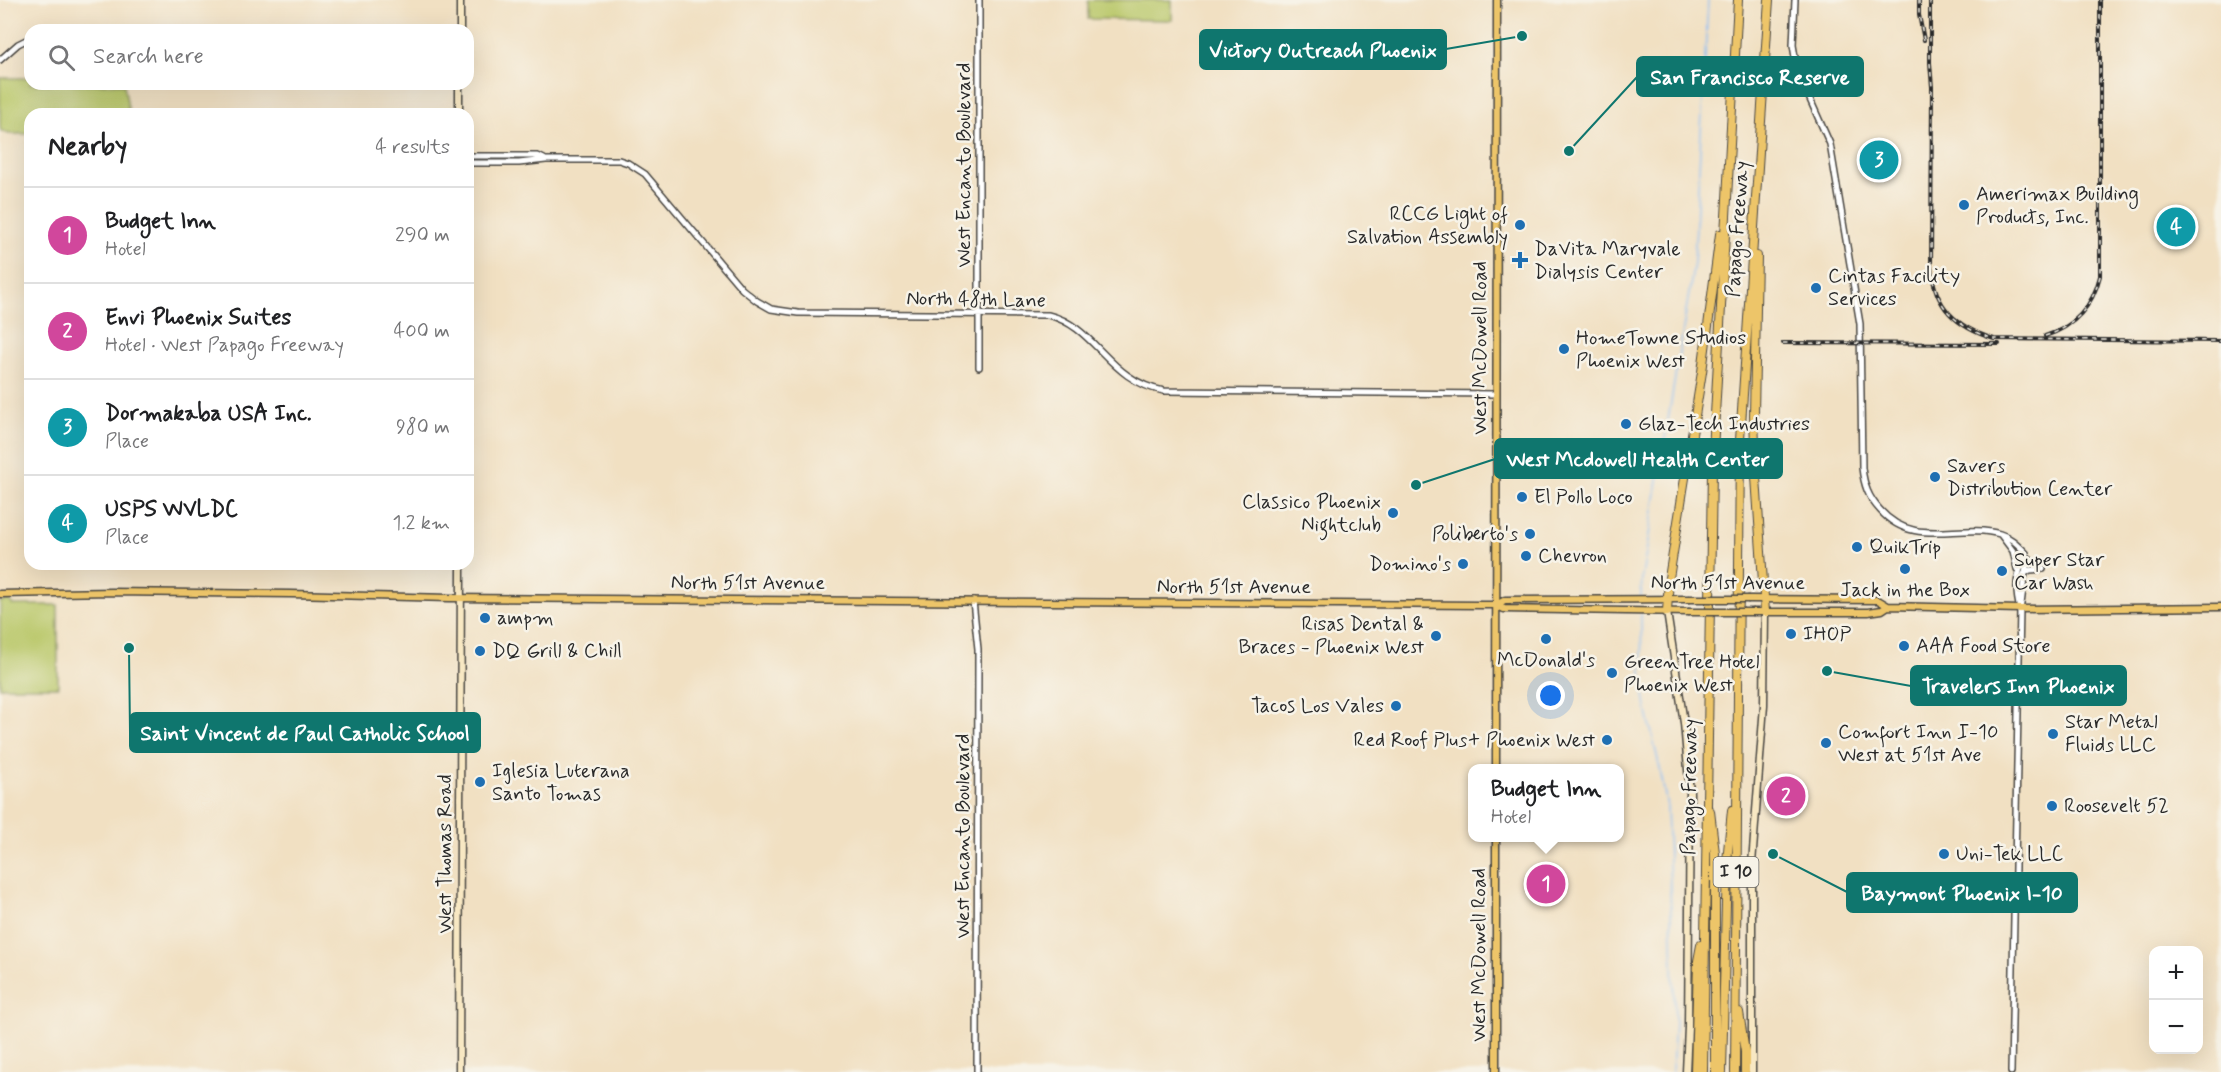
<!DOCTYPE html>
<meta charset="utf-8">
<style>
body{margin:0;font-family:Mynerve,sans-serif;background:#f6f6f6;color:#202124}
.controls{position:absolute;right:18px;bottom:18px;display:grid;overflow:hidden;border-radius:12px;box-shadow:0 6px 24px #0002}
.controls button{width:54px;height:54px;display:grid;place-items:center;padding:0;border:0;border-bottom:2px solid #e0e0e0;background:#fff;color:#202124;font:30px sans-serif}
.you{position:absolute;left:1551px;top:696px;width:21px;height:21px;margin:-15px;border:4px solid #fff;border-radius:50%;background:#1a73e8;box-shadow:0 0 0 9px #1a73e833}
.badge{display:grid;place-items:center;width:39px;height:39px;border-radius:50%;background:#1f6fb2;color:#fff;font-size:20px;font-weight:700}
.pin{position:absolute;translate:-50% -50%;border:3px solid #fff;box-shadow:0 2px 6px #0006}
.popup{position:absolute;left:1468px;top:764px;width:156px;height:78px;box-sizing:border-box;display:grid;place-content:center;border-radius:12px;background:#fff;filter:drop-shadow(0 2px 4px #0005);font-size:20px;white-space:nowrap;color:#757577}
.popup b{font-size:22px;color:#202124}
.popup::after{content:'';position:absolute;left:50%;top:100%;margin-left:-12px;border:12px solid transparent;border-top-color:#fff}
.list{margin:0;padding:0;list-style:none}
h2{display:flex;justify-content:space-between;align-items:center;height:78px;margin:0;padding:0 24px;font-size:26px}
h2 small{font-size:20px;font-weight:400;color:#757577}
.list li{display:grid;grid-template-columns:39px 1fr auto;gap:18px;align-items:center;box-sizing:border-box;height:96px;padding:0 24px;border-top:2px solid #e0e0e0}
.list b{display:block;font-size:22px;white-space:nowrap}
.list p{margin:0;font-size:20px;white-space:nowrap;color:#757577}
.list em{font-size:20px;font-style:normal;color:#757577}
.icon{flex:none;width:33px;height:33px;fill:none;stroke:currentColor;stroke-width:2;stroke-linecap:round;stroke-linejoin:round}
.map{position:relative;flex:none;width:2221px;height:1072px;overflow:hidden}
.search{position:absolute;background:#fff;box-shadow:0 6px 24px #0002;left:24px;top:24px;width:450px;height:66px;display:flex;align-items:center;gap:15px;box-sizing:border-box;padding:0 21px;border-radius:18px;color:#757577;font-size:22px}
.panel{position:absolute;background:#fff;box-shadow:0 6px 24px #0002;left:24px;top:108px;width:450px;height:462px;border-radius:18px}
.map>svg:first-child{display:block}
</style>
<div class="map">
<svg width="2221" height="1072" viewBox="0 0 2221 1072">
<rect width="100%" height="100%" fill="#f7f3e8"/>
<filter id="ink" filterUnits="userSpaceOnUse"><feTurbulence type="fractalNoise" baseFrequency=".0167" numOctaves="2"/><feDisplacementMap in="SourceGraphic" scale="12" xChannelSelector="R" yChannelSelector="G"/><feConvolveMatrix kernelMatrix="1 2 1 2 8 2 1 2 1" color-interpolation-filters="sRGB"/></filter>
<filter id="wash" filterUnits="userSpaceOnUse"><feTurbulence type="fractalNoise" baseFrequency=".008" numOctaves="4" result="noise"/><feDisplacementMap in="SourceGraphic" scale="24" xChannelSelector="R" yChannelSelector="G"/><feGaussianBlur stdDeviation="1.35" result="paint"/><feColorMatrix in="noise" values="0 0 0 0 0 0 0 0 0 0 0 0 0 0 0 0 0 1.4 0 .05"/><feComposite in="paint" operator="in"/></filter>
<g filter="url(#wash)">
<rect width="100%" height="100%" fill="#f1e0c2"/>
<path fill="#bac86a" stroke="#727a4a" stroke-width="1.5" d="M1088,0H1172V20L1088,19Z
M0,78H30V84H124L129,114H30V134H9L1,131L0,127Z
M9,600L13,605H58V687H0V602Z"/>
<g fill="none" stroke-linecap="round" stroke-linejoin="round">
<path stroke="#84bbf4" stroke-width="1.5" d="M1641,597L1642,577L1694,263L1708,0
M1641,614L1642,680L1646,708L1660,769L1667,806L1675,1021L1672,1072"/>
</g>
</g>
<g filter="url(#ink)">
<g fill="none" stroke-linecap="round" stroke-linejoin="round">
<g stroke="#494642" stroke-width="8">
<path id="tertiary" d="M979,0V367
M1795,0L1793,45L1796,63L1800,77L1830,144L1860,324L1862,468C1864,485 1868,497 1880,510C1914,549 1959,522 2000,534C2011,537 2018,545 2026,553C2017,573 2014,587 2020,609
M0,60L18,44L30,38
M468,156H538L544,159
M468,163H519L546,160H619L628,163L645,174L742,289L757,301L771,309L798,313L1048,315C1096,326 1108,381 1164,391L1496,394
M2001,535L2013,551L2017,569
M2024,574L2030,570L2043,569
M973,601L978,649L977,1072
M2011,1072L2020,609C2024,592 2022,575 2029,558"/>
</g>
<g stroke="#494642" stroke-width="9">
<path id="secondary" d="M460,30V0
M459,84V114
M1667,612L1684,723L1690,793L1688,1027L1686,1072
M459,1072L461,564
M1752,1072V864L1764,705L1765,612"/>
</g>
<g stroke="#494642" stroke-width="9">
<path id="primary" d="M0,594L112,592L291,594L449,598L1483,605H1496L1505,600L1688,599
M1749,599L1878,600L1888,606
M1496,605L1504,609L1688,612
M1754,612H1868L1882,610L1888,606L2020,609L2221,607
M1496,768L1497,0
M1496,1072V838"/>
</g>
<g stroke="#494642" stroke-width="10">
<path id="motorway" d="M1757,256L1754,415L1756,477L1765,612
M1667,612L1669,578L1702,372L1720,234
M1710,811L1715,853V1072
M1739,1012L1745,1052V1072
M1695,1072L1698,961L1701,945
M1703,1072L1712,469L1738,0
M1722,1072L1727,861L1732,810
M1735,1072L1740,440L1769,0"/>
</g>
<use href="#tertiary" stroke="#fff" stroke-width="5"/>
<use href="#secondary" stroke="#f8e8c3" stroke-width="6"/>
<use href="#primary" stroke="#edc569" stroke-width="6"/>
<use href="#motorway" stroke="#edc569" stroke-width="8"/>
<g stroke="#2b2b2b" stroke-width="4">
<path id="rail" d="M1919,0V15L1924,40
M1930,0V63L1932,87L1931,266C1934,307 1956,327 1994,339L2221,341
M2045,336C2075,327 2093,305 2100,276V0
M1783,343L1999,344"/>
</g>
<use href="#rail" stroke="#f7f3e8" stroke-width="1.5" stroke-dasharray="4.5" stroke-linecap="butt"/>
<g stroke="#494642" stroke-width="9" stroke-linecap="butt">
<path id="primary-bridge" d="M1688,599H1749
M1688,612H1754"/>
</g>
<use href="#primary-bridge" stroke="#edc569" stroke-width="6"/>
</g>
</g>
<g fill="#1f6fb2" stroke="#f7f3e8" stroke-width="2">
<circle cx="1964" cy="205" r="6"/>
<circle cx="1520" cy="225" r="6"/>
<path d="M1517 251h6v6h6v6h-6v6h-6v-6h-6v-6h6z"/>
<circle cx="1816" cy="288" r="6"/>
<circle cx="1564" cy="349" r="6"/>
<circle cx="1626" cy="424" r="6"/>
<circle cx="1935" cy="477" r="6"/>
<circle cx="1522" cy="497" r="6"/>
<circle cx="1393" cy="513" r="6"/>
<circle cx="1530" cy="534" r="6"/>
<circle cx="1857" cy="547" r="6"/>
<circle cx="1526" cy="556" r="6"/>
<circle cx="1463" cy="564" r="6"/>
<circle cx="1905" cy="569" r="6"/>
<circle cx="2002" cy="571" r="6"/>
<circle cx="485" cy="618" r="6"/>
<circle cx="1791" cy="634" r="6"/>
<circle cx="1436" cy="636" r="6"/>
<circle cx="1546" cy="639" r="6"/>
<circle cx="1904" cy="646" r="6"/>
<circle cx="480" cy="651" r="6"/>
<circle cx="1612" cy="673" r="6"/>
<circle cx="1396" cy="706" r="6"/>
<circle cx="2053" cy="734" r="6"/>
<circle cx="1607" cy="740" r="6"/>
<circle cx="1826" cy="743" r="6"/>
<circle cx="480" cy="782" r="6"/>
<circle cx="2052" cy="806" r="6"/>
<circle cx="1944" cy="854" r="6"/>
</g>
<g text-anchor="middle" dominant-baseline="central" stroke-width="5" stroke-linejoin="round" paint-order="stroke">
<rect fill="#f7f3e8" stroke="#686764" stroke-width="1.5" x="1713.5" y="857" width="45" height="30" rx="4.5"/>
<g font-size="18" font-weight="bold" fill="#2b2b2b">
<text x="1736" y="872">I 10</text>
</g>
<g font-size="20" fill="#2b2b2b" stroke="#f7f3e8">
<text transform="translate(964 165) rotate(-90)">West Encanto Boulevard</text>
<text transform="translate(1738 229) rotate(-86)">Papago Freeway</text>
<text transform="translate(976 300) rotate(1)">North 48th Lane</text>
<text transform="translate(1480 348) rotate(-90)">West McDowell Road</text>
<text x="748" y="583">North 51st Avenue</text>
<text x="1728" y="583">North 51st Avenue</text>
<text x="1234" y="587">North 51st Avenue</text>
<text transform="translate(1690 787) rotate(-89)">Papago Freeway</text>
<text transform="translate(963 836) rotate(-90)">West Encanto Boulevard</text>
<text transform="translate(445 854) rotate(-90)">West Thomas Road</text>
<text transform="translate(1479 955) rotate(-90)">West McDowell Road</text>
</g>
<g font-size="20" fill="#2b2b2b" stroke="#f7f3e8" text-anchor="start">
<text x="1976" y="194">Amerimax Building<tspan x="1976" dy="23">Products, Inc.</tspan></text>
<text x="1508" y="214" text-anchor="end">RCCG Light of<tspan x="1508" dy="23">Salvation Assembly</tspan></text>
<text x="1534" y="249">DaVita Maryvale<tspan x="1534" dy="23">Dialysis Center</tspan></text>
<text x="1828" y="276">Cintas Facility<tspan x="1828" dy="23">Services</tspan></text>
<text x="1576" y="338">HomeTowne Studios<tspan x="1576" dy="23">Phoenix West</tspan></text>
<text x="1638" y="424">Glaz-Tech Industries</text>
<text x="1947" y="466">Savers<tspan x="1947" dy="23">Distribution Center</tspan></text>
<text x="1534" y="497">El Pollo Loco</text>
<text x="1381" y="502" text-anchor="end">Classico Phoenix<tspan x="1381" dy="23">Nightclub</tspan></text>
<text x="1518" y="534" text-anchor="end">Poliberto's</text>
<text x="1869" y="547">QuikTrip</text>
<text x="1538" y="556">Chevron</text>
<text x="2014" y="560">Super Star<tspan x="2014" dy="23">Car Wash</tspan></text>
<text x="1451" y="564" text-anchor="end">Domino's</text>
<text x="1905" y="590" text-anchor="middle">Jack in the Box</text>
<text x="497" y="618">ampm</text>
<text x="1424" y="624" text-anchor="end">Risas Dental &amp;<tspan x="1424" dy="23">Braces - Phoenix West</tspan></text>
<text x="1803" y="634">IHOP</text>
<text x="1916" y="646">AAA Food Store</text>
<text x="492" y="651">DQ Grill &amp; Chill</text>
<text x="1546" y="660" text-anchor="middle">McDonald's</text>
<text x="1624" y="662">GreenTree Hotel<tspan x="1624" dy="23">Phoenix West</tspan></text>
<text x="1384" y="706" text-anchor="end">Tacos Los Vales</text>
<text x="2065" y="722">Star Metal<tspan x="2065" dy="23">Fluids LLC</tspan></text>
<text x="1838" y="732">Comfort Inn I-10<tspan x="1838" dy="23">West at 51st Ave</tspan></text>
<text x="1595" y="740" text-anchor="end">Red Roof Plus+ Phoenix West</text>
<text x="492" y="771">Iglesia Luterana<tspan x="492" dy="23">Santo Tomas</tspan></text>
<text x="2064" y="806">Roosevelt 52</text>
<text x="1956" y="854">Uni-Tek LLC</text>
</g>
</g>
<path fill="none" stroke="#0f766e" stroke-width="2" d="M1522 36L1446 49M1569 151L1637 77M1416 485L1495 459M1827 671L1911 686M129 648L130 733M1773 854L1847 892"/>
<g fill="#0f766e" stroke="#f7f3e8" stroke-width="2">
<circle cx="1522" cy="36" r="6"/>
<circle cx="1569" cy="151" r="6"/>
<circle cx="1416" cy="485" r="6"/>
<circle cx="1827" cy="671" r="6"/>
<circle cx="129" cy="648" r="6"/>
<circle cx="1773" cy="854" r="6"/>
</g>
<g fill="#0f766e" stroke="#0f766e" stroke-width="2">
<rect x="1200" y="30" width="246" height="39" rx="6"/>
<rect x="1637" y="57" width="226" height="39" rx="6"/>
<rect x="1495" y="439" width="287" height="39" rx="6"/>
<rect x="1911" y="666" width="215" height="39" rx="6"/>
<rect x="130" y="713" width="350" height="39" rx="6"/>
<rect x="1847" y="873" width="230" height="39" rx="6"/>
</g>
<g font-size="21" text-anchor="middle" font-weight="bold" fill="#fff">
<text x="1323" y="57">Victory Outreach Phoenix</text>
<text x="1750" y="84">San Francisco Reserve</text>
<text x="1638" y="466">West Mcdowell Health Center</text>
<text x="2018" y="693">Travelers Inn Phoenix</text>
<text x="305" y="740">Saint Vincent de Paul Catholic School</text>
<text x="1962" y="900">Baymont Phoenix I-10</text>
</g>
</svg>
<div class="controls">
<button>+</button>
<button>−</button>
</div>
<div class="you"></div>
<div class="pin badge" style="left:1546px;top:884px;background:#d1479c">1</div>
<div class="popup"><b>Budget Inn</b>Hotel</div>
<div class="pin badge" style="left:1786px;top:796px;background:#d1479c">2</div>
<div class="pin badge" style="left:1879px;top:160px;background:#0f9aa8">3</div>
<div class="pin badge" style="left:2176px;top:227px;background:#0f9aa8">4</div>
<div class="search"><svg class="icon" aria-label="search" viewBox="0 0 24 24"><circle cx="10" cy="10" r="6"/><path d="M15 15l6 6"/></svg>Search here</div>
<section class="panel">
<h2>Nearby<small>4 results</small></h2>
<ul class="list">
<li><span class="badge" style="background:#d1479c">1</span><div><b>Budget Inn</b><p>Hotel</p></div><em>290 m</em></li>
<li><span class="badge" style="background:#d1479c">2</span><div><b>Envi Phoenix Suites</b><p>Hotel · West Papago Freeway</p></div><em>400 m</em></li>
<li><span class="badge" style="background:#0f9aa8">3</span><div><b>Dormakaba USA Inc.</b><p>Place</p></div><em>980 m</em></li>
<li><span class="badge" style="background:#0f9aa8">4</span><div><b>USPS WVLDC</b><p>Place</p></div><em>1.2 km</em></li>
</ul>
</section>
</div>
